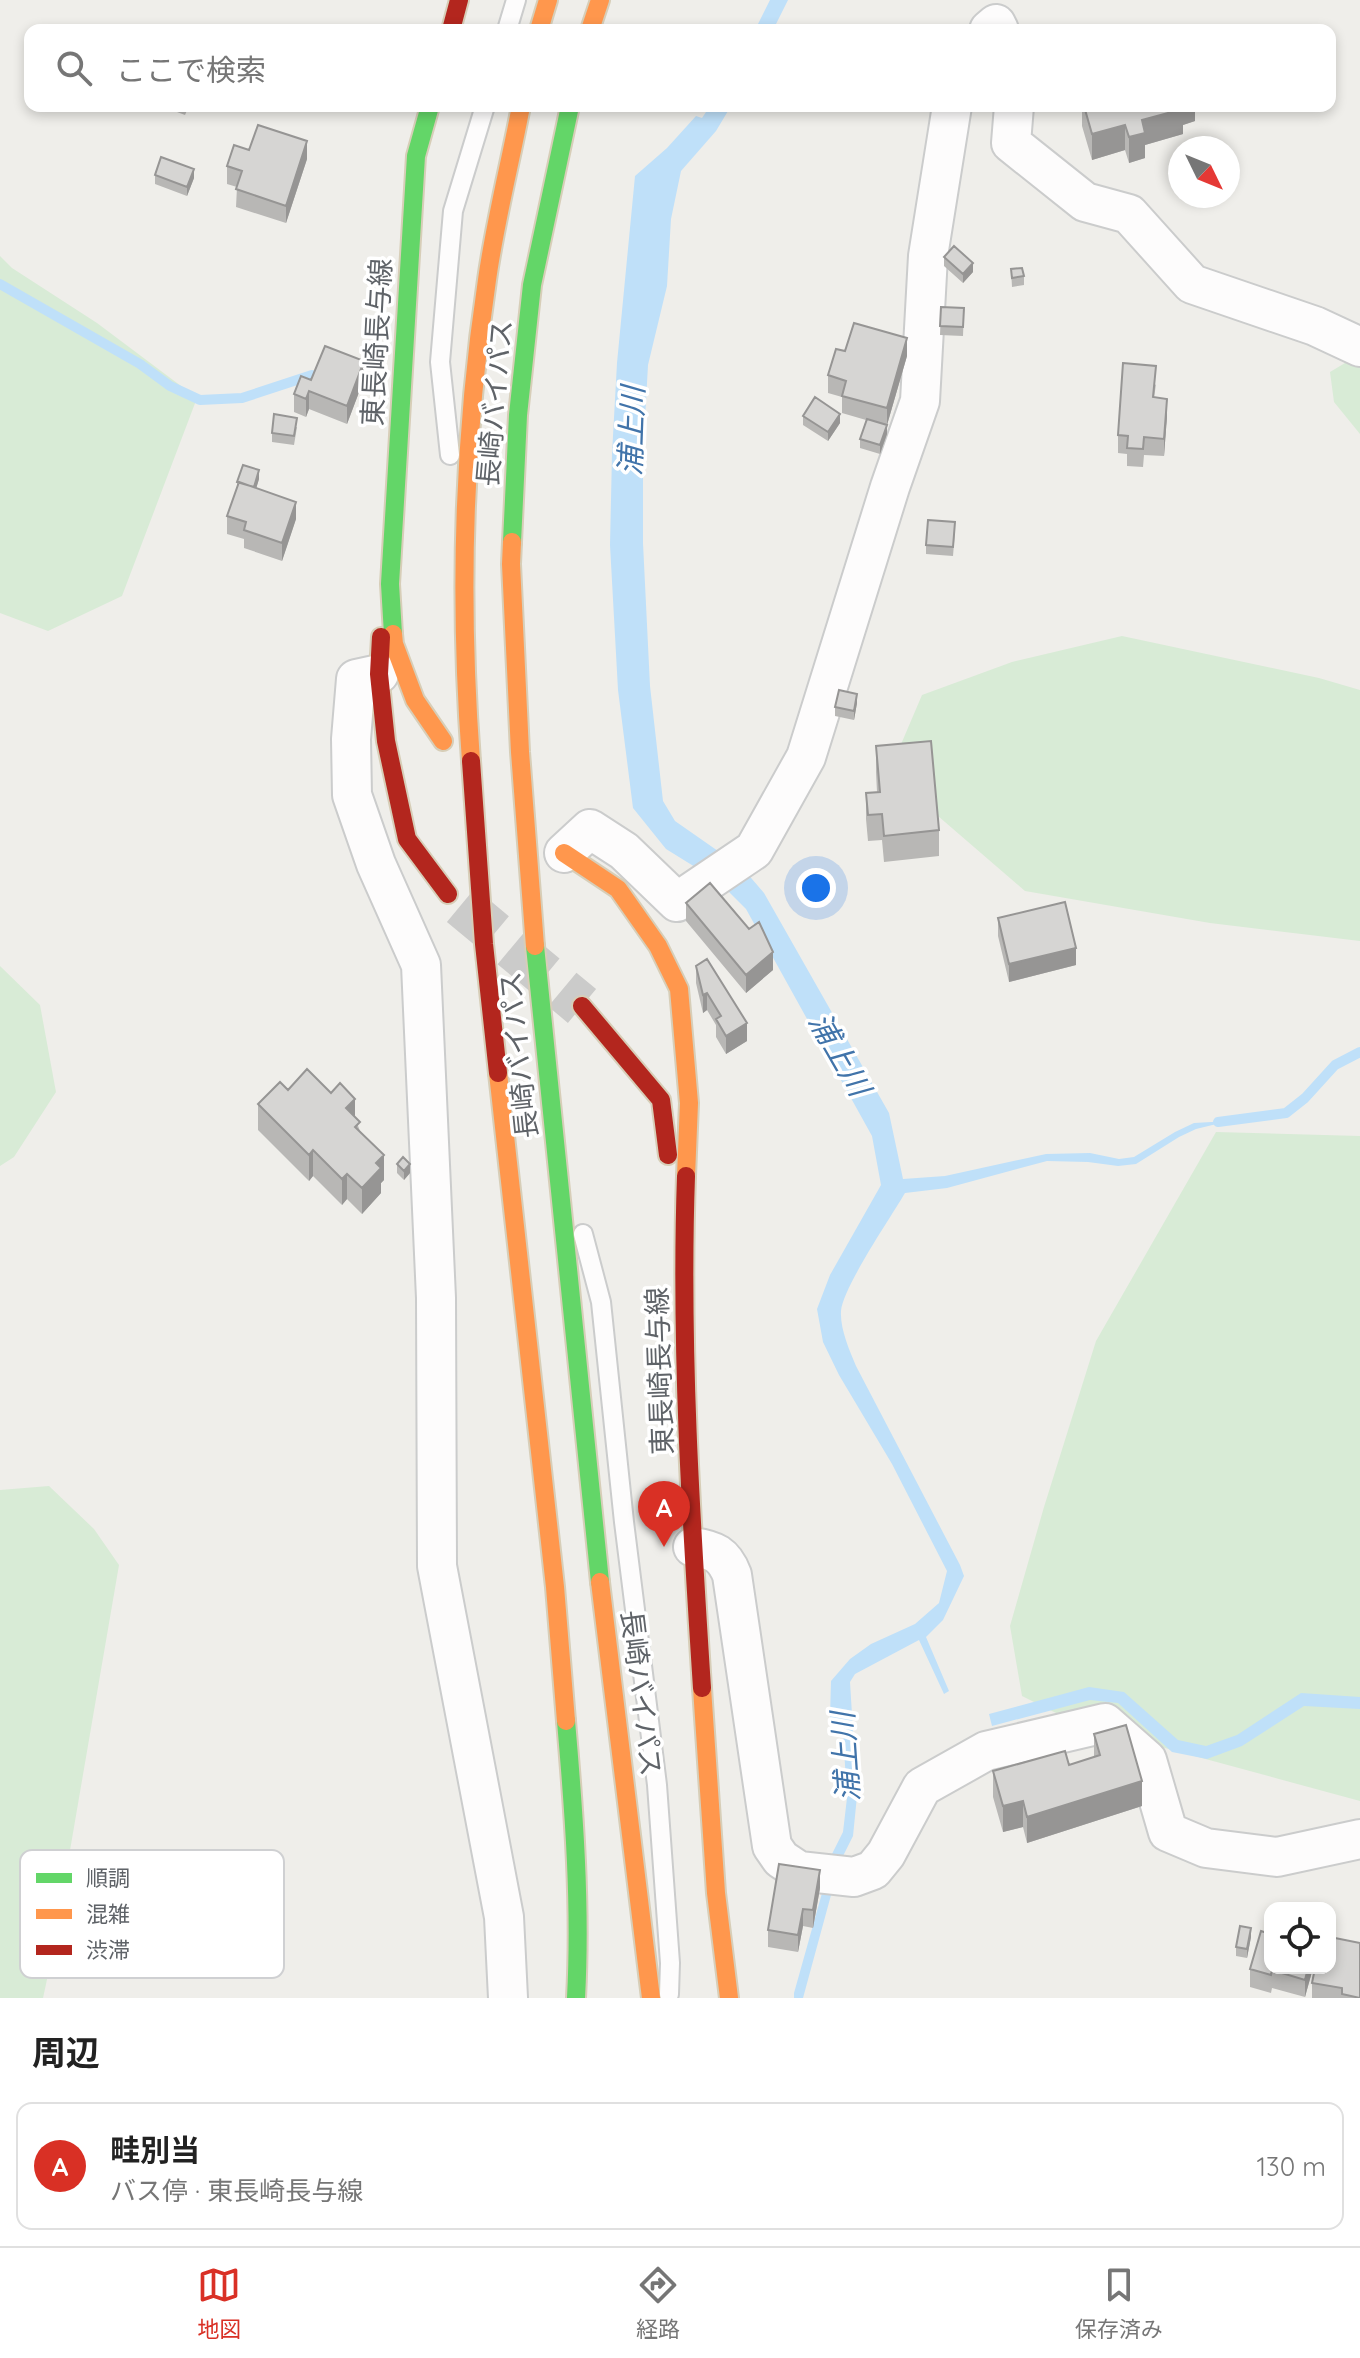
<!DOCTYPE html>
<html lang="ja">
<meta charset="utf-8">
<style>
body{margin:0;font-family:Quicksand,"Noto Sans JP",sans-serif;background:#f2f2f2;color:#222}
.controls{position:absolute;right:24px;bottom:24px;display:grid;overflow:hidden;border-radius:16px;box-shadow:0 4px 12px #0003}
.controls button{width:72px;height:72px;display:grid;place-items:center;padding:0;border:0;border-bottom:2px solid #e0e0e0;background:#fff;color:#222;font:40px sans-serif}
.compass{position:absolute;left:1168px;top:136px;width:72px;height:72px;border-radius:50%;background:#fff;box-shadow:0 4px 12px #0003;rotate:133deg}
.you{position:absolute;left:816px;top:888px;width:28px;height:28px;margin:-20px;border:6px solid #fff;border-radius:50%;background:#1a73e8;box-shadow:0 0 0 12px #1a73e833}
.badge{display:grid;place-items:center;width:52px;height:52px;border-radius:50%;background:#d93025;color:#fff;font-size:26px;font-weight:700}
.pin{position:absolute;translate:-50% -66px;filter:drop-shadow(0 2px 4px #0008)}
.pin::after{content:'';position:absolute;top:42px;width:28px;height:24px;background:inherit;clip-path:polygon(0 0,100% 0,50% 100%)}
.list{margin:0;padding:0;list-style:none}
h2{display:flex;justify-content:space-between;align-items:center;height:104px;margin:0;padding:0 32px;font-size:34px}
h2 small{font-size:26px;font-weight:400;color:#767676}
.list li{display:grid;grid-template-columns:52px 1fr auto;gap:24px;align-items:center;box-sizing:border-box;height:128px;margin:0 16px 16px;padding:0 16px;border:2px solid #e0e0e0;border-radius:16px}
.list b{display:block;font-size:30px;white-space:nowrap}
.list p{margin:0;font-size:26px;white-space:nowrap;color:#767676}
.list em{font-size:26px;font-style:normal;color:#767676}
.icon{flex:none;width:44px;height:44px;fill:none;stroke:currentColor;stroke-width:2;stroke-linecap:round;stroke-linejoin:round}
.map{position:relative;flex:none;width:1360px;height:1998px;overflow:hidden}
.search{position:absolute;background:#fff;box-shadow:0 4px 12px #0003;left:24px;right:24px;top:24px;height:88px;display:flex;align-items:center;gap:20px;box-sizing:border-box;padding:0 28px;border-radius:16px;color:#767676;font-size:30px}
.sheet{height:248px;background:#fff}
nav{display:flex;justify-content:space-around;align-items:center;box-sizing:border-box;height:112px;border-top:2px solid #e0e0e0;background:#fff;font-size:22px;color:#767676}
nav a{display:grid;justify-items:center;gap:4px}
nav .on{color:#d93025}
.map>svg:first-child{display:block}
</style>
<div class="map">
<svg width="1360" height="1998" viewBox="0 0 1360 1998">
<rect width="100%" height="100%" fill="#efeeea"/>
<path fill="#d8ebd6" d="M0,256L12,268L97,323L197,398L122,596L48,631L0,613Z
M1360,354V434L1334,402L1330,372Z
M1122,636L1319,678L1360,690V941L1210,923L1025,891L938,816L896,756L922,695L1012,662Z
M0,966L40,1005L56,1092L14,1157L0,1166Z
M1216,1132L1360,1136V1801L1080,1725L1022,1696L1010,1626L1044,1507L1096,1341Z
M49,1486L94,1529L119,1565L51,1961L43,1998H0V1490Z"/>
<path fill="#bfe0f9" d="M770,0H788L773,30H755Z
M710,106H731L716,131L681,171L671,219L667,286L648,365L643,455V543L650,686L663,801L675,821L728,858L746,872L764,893L889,1113L903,1179L945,1176L1046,1154L1090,1153L1119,1159L1134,1157L1175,1132L1194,1123L1229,1121L1196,1129L1179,1137L1136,1164L1118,1166L1088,1162L1047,1161L947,1188L905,1193C891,1217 843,1287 841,1311C840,1329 849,1349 856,1366L960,1565L964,1576L943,1620L926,1637L949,1691L944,1694L919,1640L855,1674L850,1682L857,1796L853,1836L840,1862L803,1998H794V1993L824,1886L825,1868L843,1832L847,1798L843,1732L830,1717L831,1681L850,1659L871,1644L915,1624L939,1603L947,1571L892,1464L839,1375L823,1342L817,1309L830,1275L881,1185L872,1136L746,909L726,889L708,875L666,849L633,808L618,690L610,545L612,454L617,363L635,176L667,148L696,116L702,118Z
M1089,1687L1124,1692L1178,1740L1206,1746L1237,1735L1301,1693L1360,1697V1709L1304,1706L1242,1746L1207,1759L1172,1752L1118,1703L1090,1700L992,1726L989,1714Z"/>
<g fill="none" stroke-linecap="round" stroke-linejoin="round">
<path stroke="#bfe0f9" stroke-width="10" d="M0,284L140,364L170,386L200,400L242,398L312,375
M1218,1122L1286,1113L1305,1098L1335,1065L1360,1052"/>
<path stroke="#cbcbca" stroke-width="44" stroke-dasharray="44 22" stroke-linecap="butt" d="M461,905L582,1006"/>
<g stroke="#cbcccc" stroke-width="22">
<path id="lane" d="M507,30L516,0
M450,455L440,362L453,211L485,106
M583,1234L601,1302L624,1522L657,1785L670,1963L669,1994"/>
</g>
<g stroke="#cbcccc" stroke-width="42">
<path id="street" d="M989,30L996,24L999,30
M1014,106L1011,143L1085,202L1129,214L1192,284L1315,326L1360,347
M379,674L356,679L351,739L352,795L376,864L421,965L436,1298L437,1566L504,1917L508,1998
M564,853L590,829L624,851L677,902L754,850L806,757L890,487L920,401L928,256L952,106
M693,1547C714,1550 724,1554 732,1575L772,1846L781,1859L799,1871L854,1877L873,1870L886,1854L922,1787L986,1751L1105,1723L1147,1760L1168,1832L1206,1848L1277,1857L1360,1839"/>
</g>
<g stroke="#d7ceb8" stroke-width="22">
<path id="fast" d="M512,542L518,415L532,285L570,106
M393,634L390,584L416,156L430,106
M535,946L600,1582
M566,1721C574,1813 581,1906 576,1998"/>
</g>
<g stroke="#d7ceb8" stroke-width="22">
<path id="slow" d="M539,30L548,0
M590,30L600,0
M512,542L511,564L520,752L535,946
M393,634L394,644L415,700L443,741
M471,761C459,601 463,439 487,280C495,222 510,164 521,106
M564,853L618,889L658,946L679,989L689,1103L686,1176
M498,1073L555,1587L566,1721
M600,1582L651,1998
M702,1688L716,1893L729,1998"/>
</g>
<g stroke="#d7ceb8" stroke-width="22">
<path id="jam" d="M451,30L459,0
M381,637L379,674L386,741L407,839L448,894
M471,761L484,944L498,1073
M582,1006L661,1100L668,1155
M686,1176C680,1347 691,1518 702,1688"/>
</g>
<use href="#lane" stroke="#fdfcfc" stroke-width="18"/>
<use href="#street" stroke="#fdfcfc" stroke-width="38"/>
<use href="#fast" stroke="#63d668" stroke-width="18"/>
<use href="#slow" stroke="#ff974d" stroke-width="18"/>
<use href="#jam" stroke="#b3261e" stroke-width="18"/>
</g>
<path fill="#b8b7b5" d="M161,106H189L185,115Z
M1082,106H1195V121L1183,125V134L1145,145V158L1129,163L1125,150L1092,160L1082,126Z
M249,150L307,159L286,223L236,207L237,187L227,184V166Z
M155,175L194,178L187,196L155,184Z
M944,257L973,272L963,283L944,266Z
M1011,269L1024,276V285L1012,287Z
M941,307L964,308L963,336L940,335Z
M845,351L907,356L887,425V434L880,454L860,448V439L866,420L842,413V397L828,393V375Z
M364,379L347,424L309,409L306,417L294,412V394L311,380Z
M1156,384L1154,398L1167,416L1164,456L1144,455L1143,467L1127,466V454L1118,453V435Z
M803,416L840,423L828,441L803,425Z
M297,427L294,445L272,442V433Z
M259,479L256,488L296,519L282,561L244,548V539L227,534V516L237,487V482Z
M955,531L953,556L926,554V545Z
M857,703L854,720L835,716V707Z
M876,746L939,830V856L884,862L882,840L868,841L866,819V793L877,792L876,772Z
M686,903L773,970L746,993L686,921Z
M998,918L1076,965L1009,982L998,936Z
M696,966L747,1041L726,1054L716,1037V1025L707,1010L703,1013L696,983Z
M288,1090L355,1118L360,1131L384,1180L381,1183V1193L362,1214L347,1199L342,1205L313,1176L309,1181L258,1130V1104Z
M397,1164L410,1173L404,1180L397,1173Z
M1094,1734L1142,1806L1027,1843L1023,1827L1003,1832L993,1797V1771L1069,1765L1094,1757Z
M820,1888L813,1928L803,1926L798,1952L768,1947V1930Z
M249,1929L280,1947L254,1955L249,1938Z
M1251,1937L1247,1958L1236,1956V1947Z
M1334,1946L1360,1998H1312V1983Z
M1313,1968L1305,1997L1272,1988L1271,1993L1250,1987V1969Z"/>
<path fill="#969594" d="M1181,106H1195V121L1183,125V134L1145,145V158L1129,163V137L1142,120Z
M1125,125V150L1092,160V134Z
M307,141V159L286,223V206Z
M194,169V178L187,196V187Z
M973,263V272L963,283V274Z
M907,338V356L887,425V434L880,454V445L887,426V408Z
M364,361V379L347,424V406Z
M309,391V409L306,417V399Z
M1167,399V416L1164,456V439Z
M840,414V423L828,441V432Z
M259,470V479L254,496V487Z
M296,502V519L282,561V543Z
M857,694V703L854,720V711Z
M1076,948V965L1009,982V964Z
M773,952V970L746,993V975Z
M707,993V1010L703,1013V995Z
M747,1023V1041L726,1054V1036Z
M355,1099V1125L346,1108Z
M313,1150V1176L309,1181V1155Z
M384,1155V1180L381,1183V1193L362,1214V1188L376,1163Z
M410,1164V1173L404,1180V1171Z
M347,1174V1199L342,1205V1179Z
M1142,1781V1806L1027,1843V1817Z
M1023,1801V1827L1003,1832V1806Z
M820,1870V1888L813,1928V1910Z
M803,1909V1926L798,1952V1935Z
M1251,1928V1937L1247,1958V1949Z
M280,1938V1947L254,1955V1946Z
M1308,1968H1313L1305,1997V1980Z"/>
<path fill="#d6d5d3" stroke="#969594" stroke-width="2" d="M1084,106H1183V109L1142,120L1145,133L1129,137L1125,125L1092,134Z
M258,125L307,141L286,206L236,189L242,171L227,166L234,145L249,150Z
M161,157L194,169L187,187L155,175Z
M954,246L973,263L963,274L944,257Z
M1022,268L1024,276L1012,278L1011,269Z
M941,307L964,308L963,327L940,326Z
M854,323L907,338L887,408L842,396L846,381L828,375L836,349L845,351Z
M325,346L364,361L347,406L309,391L306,399L294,394L301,376L311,380Z
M1123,363L1156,366L1153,397L1167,399L1164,439L1144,437L1143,449L1127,448L1128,436L1118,435Z
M815,397L840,414L828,432L803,416Z
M274,414L297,418L294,436L272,433Z
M867,419L887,425L880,445L860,439Z
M243,465L259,470L254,487L237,482Z
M239,482L296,502L282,543L244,530L246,522L227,516Z
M928,520L955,522L953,547L926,545Z
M839,690L857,694L854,711L835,707Z
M931,741L939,830L884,836L882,814L868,815L866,793L880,792L876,746Z
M710,883L749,929L759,922L773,952L746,975L686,903Z
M1065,902L1076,948L1009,964L998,918Z
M707,959L747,1023L726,1036L716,1019L721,1016L707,993L703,995L696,966Z
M307,1069L331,1093L340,1083L355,1099L346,1108L360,1122L355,1127L384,1155L376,1163L381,1168L362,1188L347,1174L342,1179L313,1150L309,1155L258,1104L280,1082L288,1090Z
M403,1157L410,1164L404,1171L397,1164Z
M1126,1725L1142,1781L1027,1817L1023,1801L1003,1806L993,1771L1065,1751L1069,1765L1100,1755L1094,1734Z
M779,1864L820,1870L813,1910L803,1909L798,1935L768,1930Z
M1240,1926L1251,1928L1247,1949L1236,1947Z
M1261,1931L1270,1934V1968H1308L1305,1980L1272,1970L1271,1975L1250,1969Z
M1335,1938L1360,1943V1998L1342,1994V1988L1312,1983L1315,1968H1330V1945L1334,1946Z"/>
<g text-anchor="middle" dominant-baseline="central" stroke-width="7" stroke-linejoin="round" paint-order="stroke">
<g font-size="28" fill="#5f6368" stroke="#fff">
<text transform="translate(376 342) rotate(-87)">東長崎長与線</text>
<text transform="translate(494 403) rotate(-85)">長崎バイパス</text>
<text transform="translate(518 1055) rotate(-96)">長崎バイパス</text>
<text transform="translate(659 1371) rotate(-92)">東長崎長与線</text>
<text transform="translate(642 1693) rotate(83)">長崎バイパス</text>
</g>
<g font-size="30" font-style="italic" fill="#4174aa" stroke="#fff">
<text transform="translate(631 431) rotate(-88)">浦上川</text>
<text transform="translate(840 1054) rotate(60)">浦上川</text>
<text transform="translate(845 1757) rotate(-94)">浦上川</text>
</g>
</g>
<rect x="20" y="1850" width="264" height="128" rx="12" fill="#fff" stroke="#cfd0d2" stroke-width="2"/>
<rect x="36" y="1873" width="36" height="10" fill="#63d668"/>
<rect x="36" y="1909" width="36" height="10" fill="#ff974d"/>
<rect x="36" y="1945" width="36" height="10" fill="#b3261e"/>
<g font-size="22" fill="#5f6368">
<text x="86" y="1886">順調</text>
<text x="86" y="1922">混雑</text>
<text x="86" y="1958">渋滞</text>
</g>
</svg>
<div class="controls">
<button><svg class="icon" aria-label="locate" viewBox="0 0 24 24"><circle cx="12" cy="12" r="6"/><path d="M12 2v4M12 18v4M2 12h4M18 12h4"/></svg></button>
</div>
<svg class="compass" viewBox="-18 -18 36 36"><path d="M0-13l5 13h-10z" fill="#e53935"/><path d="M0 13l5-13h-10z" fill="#767676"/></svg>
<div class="you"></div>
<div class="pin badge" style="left:664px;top:1547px">A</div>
<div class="search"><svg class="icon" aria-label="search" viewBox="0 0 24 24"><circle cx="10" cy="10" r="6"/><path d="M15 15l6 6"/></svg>ここで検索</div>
</div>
<section class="sheet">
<h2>周辺<small></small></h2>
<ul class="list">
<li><span class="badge">A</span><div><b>畦別当</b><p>バス停 · 東長崎長与線</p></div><em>130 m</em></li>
</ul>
</section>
<nav>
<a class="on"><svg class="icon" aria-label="map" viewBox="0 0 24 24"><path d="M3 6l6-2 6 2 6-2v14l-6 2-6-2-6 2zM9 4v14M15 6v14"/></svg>地図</a>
<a><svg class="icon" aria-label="directions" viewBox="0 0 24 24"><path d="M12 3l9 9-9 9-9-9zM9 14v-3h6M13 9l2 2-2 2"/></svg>経路</a>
<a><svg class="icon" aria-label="saved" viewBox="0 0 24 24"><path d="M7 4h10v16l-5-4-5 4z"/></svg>保存済み</a>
</nav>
